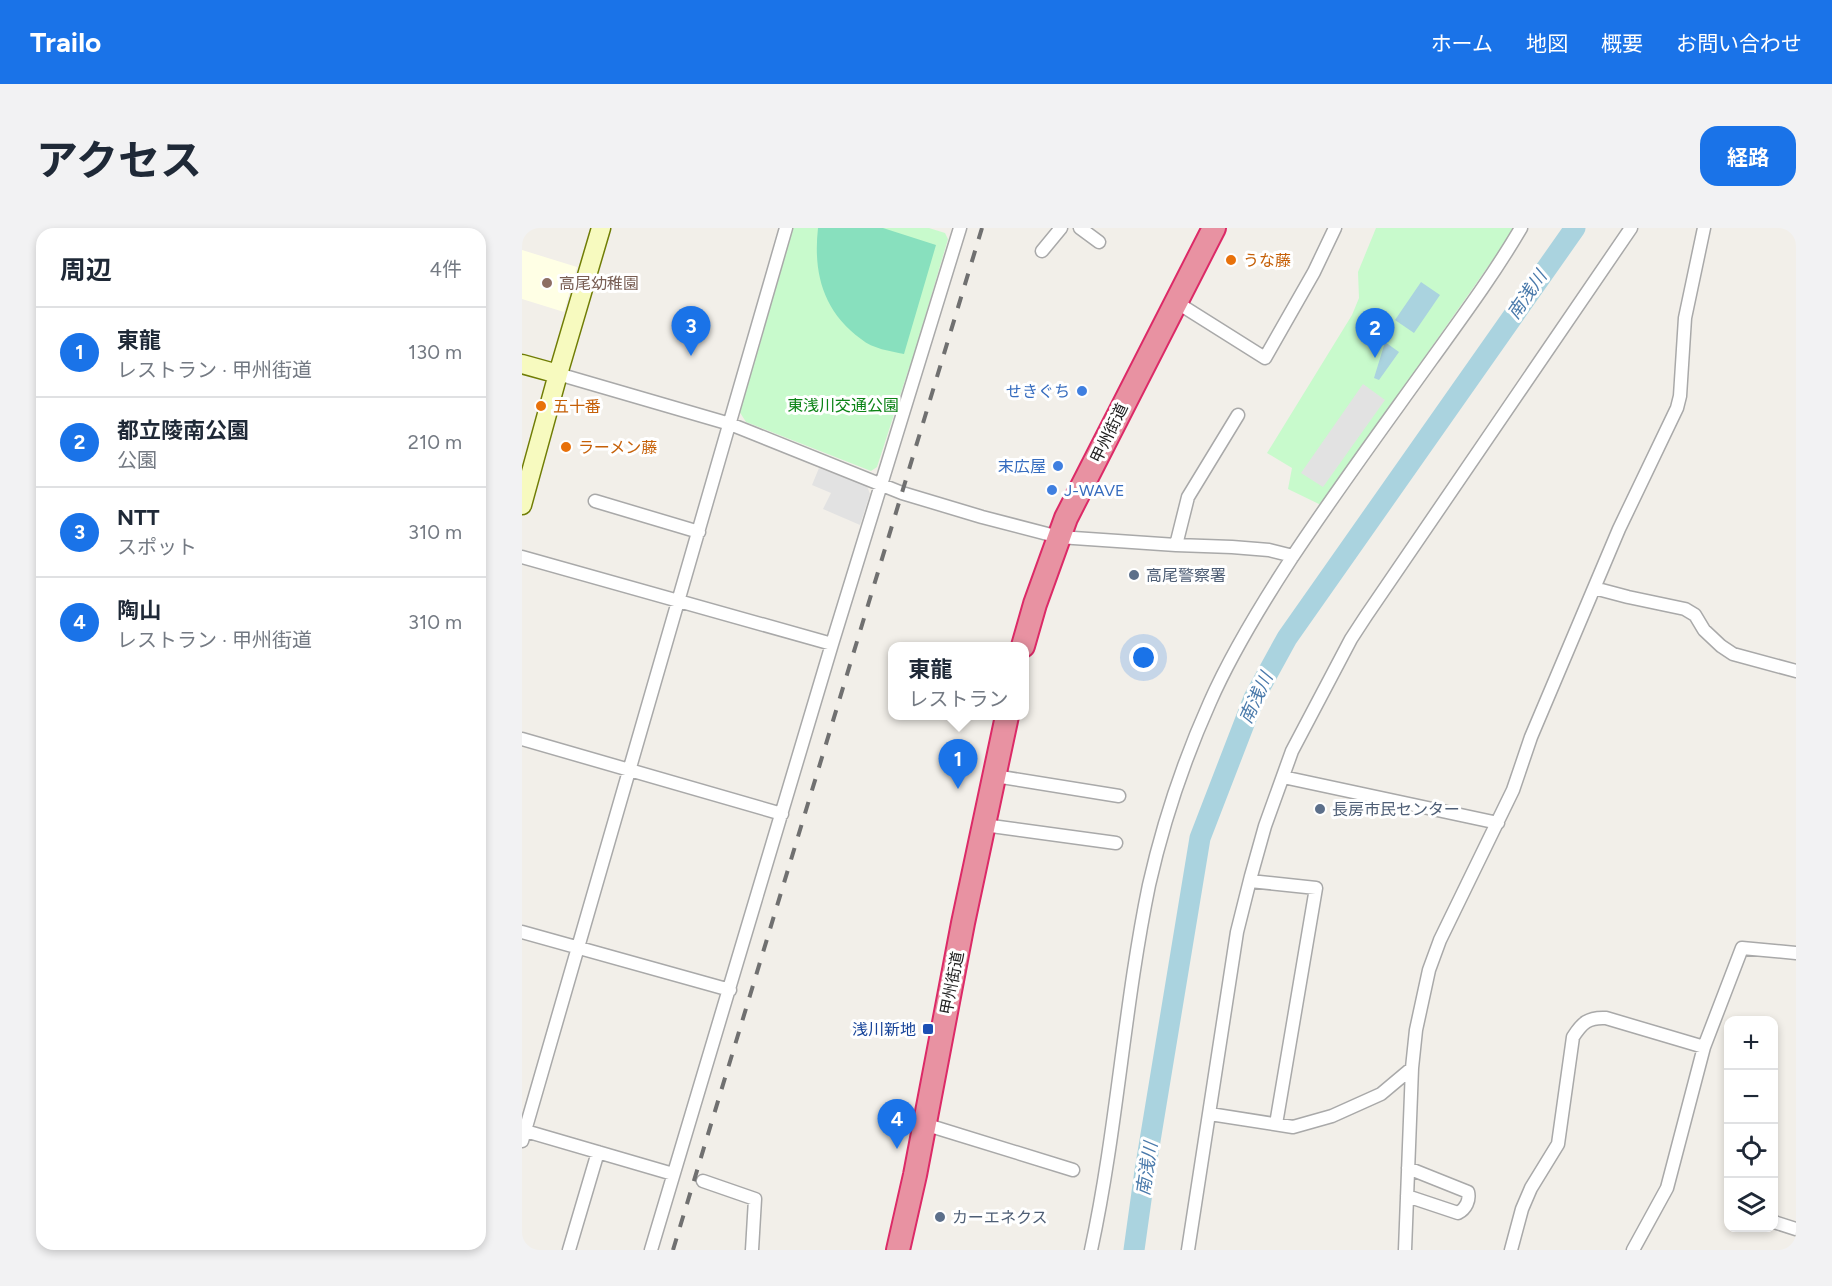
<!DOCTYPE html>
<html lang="ja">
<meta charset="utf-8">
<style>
body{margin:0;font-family:Figtree,"Noto Sans JP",sans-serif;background:#f2f2f3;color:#1f2937}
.controls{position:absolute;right:18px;bottom:18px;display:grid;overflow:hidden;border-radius:12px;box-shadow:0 3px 9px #0003}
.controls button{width:54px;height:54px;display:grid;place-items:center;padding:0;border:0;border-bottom:2px solid #e0e1e3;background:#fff;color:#1f2937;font:30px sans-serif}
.you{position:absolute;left:622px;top:430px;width:21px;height:21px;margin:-15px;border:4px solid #fff;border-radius:50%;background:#1a73e8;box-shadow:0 0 0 9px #1a73e833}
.badge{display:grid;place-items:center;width:39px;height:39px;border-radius:50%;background:#1a73e8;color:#fff;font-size:20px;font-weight:700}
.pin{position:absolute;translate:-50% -50px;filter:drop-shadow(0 2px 3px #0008)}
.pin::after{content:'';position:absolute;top:32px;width:21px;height:18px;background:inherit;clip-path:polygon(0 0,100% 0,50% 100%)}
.popup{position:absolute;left:366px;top:414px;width:141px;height:78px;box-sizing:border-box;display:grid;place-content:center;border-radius:12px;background:#fff;filter:drop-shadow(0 2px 4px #0005);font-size:20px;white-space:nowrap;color:#747a83}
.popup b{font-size:22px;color:#1f2937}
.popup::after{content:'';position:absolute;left:50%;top:100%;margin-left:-12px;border:12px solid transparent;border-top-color:#fff}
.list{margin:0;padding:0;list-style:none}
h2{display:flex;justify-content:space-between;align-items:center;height:78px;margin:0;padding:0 24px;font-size:26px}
h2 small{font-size:20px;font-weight:400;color:#747a83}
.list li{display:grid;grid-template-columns:39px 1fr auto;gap:18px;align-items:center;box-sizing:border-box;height:90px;padding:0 24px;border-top:2px solid #e0e1e3}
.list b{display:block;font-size:22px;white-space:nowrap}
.list p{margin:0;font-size:20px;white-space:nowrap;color:#747a83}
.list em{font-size:20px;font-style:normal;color:#747a83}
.icon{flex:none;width:33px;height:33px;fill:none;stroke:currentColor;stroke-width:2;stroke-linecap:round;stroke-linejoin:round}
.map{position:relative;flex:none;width:1274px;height:1022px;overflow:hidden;border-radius:18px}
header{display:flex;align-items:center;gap:36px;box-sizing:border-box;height:84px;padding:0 30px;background:#1a73e8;color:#fff}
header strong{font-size:28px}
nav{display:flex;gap:33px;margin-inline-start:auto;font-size:21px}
.intro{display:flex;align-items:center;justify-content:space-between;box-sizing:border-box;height:144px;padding:0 36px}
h1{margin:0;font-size:42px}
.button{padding:15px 27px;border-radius:18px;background:#1a73e8;color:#fff;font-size:21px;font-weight:700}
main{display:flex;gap:36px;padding:0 36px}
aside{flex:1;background:#fff;border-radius:18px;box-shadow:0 3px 9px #0003}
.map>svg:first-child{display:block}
</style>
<header>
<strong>Trailo</strong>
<nav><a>ホーム</a><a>地図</a><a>概要</a><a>お問い合わせ</a></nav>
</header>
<div class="intro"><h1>アクセス</h1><a class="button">経路</a></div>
<main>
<aside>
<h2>周辺<small>4件</small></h2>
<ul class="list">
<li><span class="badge">1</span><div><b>東龍</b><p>レストラン · 甲州街道</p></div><em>130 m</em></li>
<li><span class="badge">2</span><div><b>都立陵南公園</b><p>公園</p></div><em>210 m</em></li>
<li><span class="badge">3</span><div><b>NTT</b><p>スポット</p></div><em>310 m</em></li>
<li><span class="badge">4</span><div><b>陶山</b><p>レストラン · 甲州街道</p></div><em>310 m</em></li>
</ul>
</aside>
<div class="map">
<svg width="1274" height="1022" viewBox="0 0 1274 1022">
<rect width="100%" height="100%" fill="#f2efe9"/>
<path fill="#ffffe5" d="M0,22L55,39L42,84L0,71Z"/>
<path fill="#c8facc" d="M268,0H407L423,5L426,11L389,137L387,140L355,239L349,243L224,194L217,183L240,109Z
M854,0H993L799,277L766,261L770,240L745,225L830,87L837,70L836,44Z"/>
<path fill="#88e0be" d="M296,0H361L414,17L382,126C368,123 351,121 339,111C301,83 291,45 296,0Z"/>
<path fill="#e2e2e2" d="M841,156L863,172L801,259L779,245Z
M297,240L345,258L348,266L338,297L301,281L309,265L290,257Z"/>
<path fill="#aad3df" d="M899,54L918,67L892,105L873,92Z
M863,114L877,124L857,152L852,150Z"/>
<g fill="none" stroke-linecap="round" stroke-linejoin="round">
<path stroke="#aad3df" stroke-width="21" d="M612,1022L623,943L678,610L732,470L765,410L1053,0"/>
<g stroke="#a9a9a9" stroke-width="15">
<path id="street" d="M558,0L577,14
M520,23L539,0
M654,74L743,130L792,44L813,0
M36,146L208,196L380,265L460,289L537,309L654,317L710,319L747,322L771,328
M73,273L177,304
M654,317L666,269L716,187
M0,329L310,416
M1072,360L1106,369L1163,381L1173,387L1182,402L1199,418L1211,426L1274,443
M0,511L260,586
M473,548L597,568
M761,549L976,595
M462,597L594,615
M728,653L794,660L754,896
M0,704L208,762
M688,886L771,899L810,888L859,866L890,840
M402,896L551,942
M0,902L151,946
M0,913L264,0
M181,953L233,971L230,1022
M885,968L936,985C944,981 948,972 946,964L886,940
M1252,994L1274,1001
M47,1022L76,924
M129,1022L310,416L438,0
M569,1022C595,902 602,778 627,657C641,595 662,532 688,474C710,424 739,377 769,331C814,263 862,198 910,131C941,88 972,46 999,0
M666,1022L715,704L729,648L743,598L770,523L829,411L844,388L1109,0
M883,1022L890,840L894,802L907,742L918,712L991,562L1009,509L1097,301L1155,180L1158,168L1163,90L1182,0
M989,1022L1000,981L1009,960L1036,916L1051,809C1060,795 1066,789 1084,790L1182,819
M1111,1022L1145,960L1182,819L1220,720L1274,725"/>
</g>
<g stroke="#707d05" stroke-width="21">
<path id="secondary" d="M0,136L36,146
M0,277L36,146L79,0"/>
</g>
<g stroke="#dc2a67" stroke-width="26">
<path id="highway" d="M501,418L513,376L544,290L692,0
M376,1022L393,947L441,695L485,488"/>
</g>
<use href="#street" stroke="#fff" stroke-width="12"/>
<use href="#secondary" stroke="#f7fabf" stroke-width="18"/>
<use href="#highway" stroke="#e892a2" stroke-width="22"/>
<path stroke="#707070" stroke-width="4" stroke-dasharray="12 12" stroke-linecap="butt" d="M151,1022L460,0"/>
</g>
<g fill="#e8710a" stroke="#fff" stroke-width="2">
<circle cx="709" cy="32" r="6"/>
<circle cx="19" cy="178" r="6"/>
<circle cx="44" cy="219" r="6"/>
</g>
<circle fill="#8d6e63" stroke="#fff" stroke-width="2" cx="25" cy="55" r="6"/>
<g fill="#3f7fe0" stroke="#fff" stroke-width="2">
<circle cx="560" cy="163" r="6"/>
<circle cx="536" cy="238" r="6"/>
<circle cx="530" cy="262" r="6"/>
</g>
<g fill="#5c6f8a" stroke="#fff" stroke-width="2">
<circle cx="612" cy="347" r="6"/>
<circle cx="798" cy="581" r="6"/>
<circle cx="418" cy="989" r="6"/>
</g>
<rect fill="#1a4fb4" stroke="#fff" stroke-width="2" x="400" y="795" width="12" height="12" rx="3"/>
<g text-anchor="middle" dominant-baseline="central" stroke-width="6" stroke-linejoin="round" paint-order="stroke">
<g font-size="16" fill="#c56008" stroke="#fff" text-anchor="start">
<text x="721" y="32">うな藤</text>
<text x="31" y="178">五十番</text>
<text x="56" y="219">ラーメン藤</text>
</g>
<g font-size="16" fill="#785e54" stroke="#fff" text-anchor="start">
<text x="37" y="55">高尾幼稚園</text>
</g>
<g font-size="16" fill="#366cbe" stroke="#fff" text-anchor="end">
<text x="548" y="163">せきぐち</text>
<text x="524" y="238">末広屋</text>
<text x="542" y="262" text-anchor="start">J-WAVE</text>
</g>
<g font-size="16" fill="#0c8416" stroke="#fff">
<text x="321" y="177">東浅川交通公園</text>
</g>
<g font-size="16" fill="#222" stroke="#fff">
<text transform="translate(587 205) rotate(-64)">甲州街道</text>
<text transform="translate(430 755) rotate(-79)">甲州街道</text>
</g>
<g font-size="16" fill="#4e5e75" stroke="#fff" text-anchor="start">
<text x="624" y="347">高尾警察署</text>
<text x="810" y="581">長房市民センター</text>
<text x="430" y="989">カーエネクス</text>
</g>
<g font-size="16" fill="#164399" stroke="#fff" text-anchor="end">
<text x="394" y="801">浅川新地</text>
</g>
<g font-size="18" font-style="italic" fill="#4a7aab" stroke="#fff">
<text transform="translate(1005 67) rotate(-55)">南浅川</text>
<text transform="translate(734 470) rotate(-65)">南浅川</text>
<text transform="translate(625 941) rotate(-81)">南浅川</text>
</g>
</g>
</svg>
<div class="controls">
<button>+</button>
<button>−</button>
<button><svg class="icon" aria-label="locate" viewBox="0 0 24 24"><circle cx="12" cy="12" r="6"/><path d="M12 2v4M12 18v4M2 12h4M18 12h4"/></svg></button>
<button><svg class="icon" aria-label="layers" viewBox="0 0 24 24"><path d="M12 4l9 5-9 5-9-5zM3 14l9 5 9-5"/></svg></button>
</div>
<div class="you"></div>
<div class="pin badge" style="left:436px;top:561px">1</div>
<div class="popup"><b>東龍</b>レストラン</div>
<div class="pin badge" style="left:853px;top:130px">2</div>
<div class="pin badge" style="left:169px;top:128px">3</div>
<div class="pin badge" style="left:375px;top:921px">4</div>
</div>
</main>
